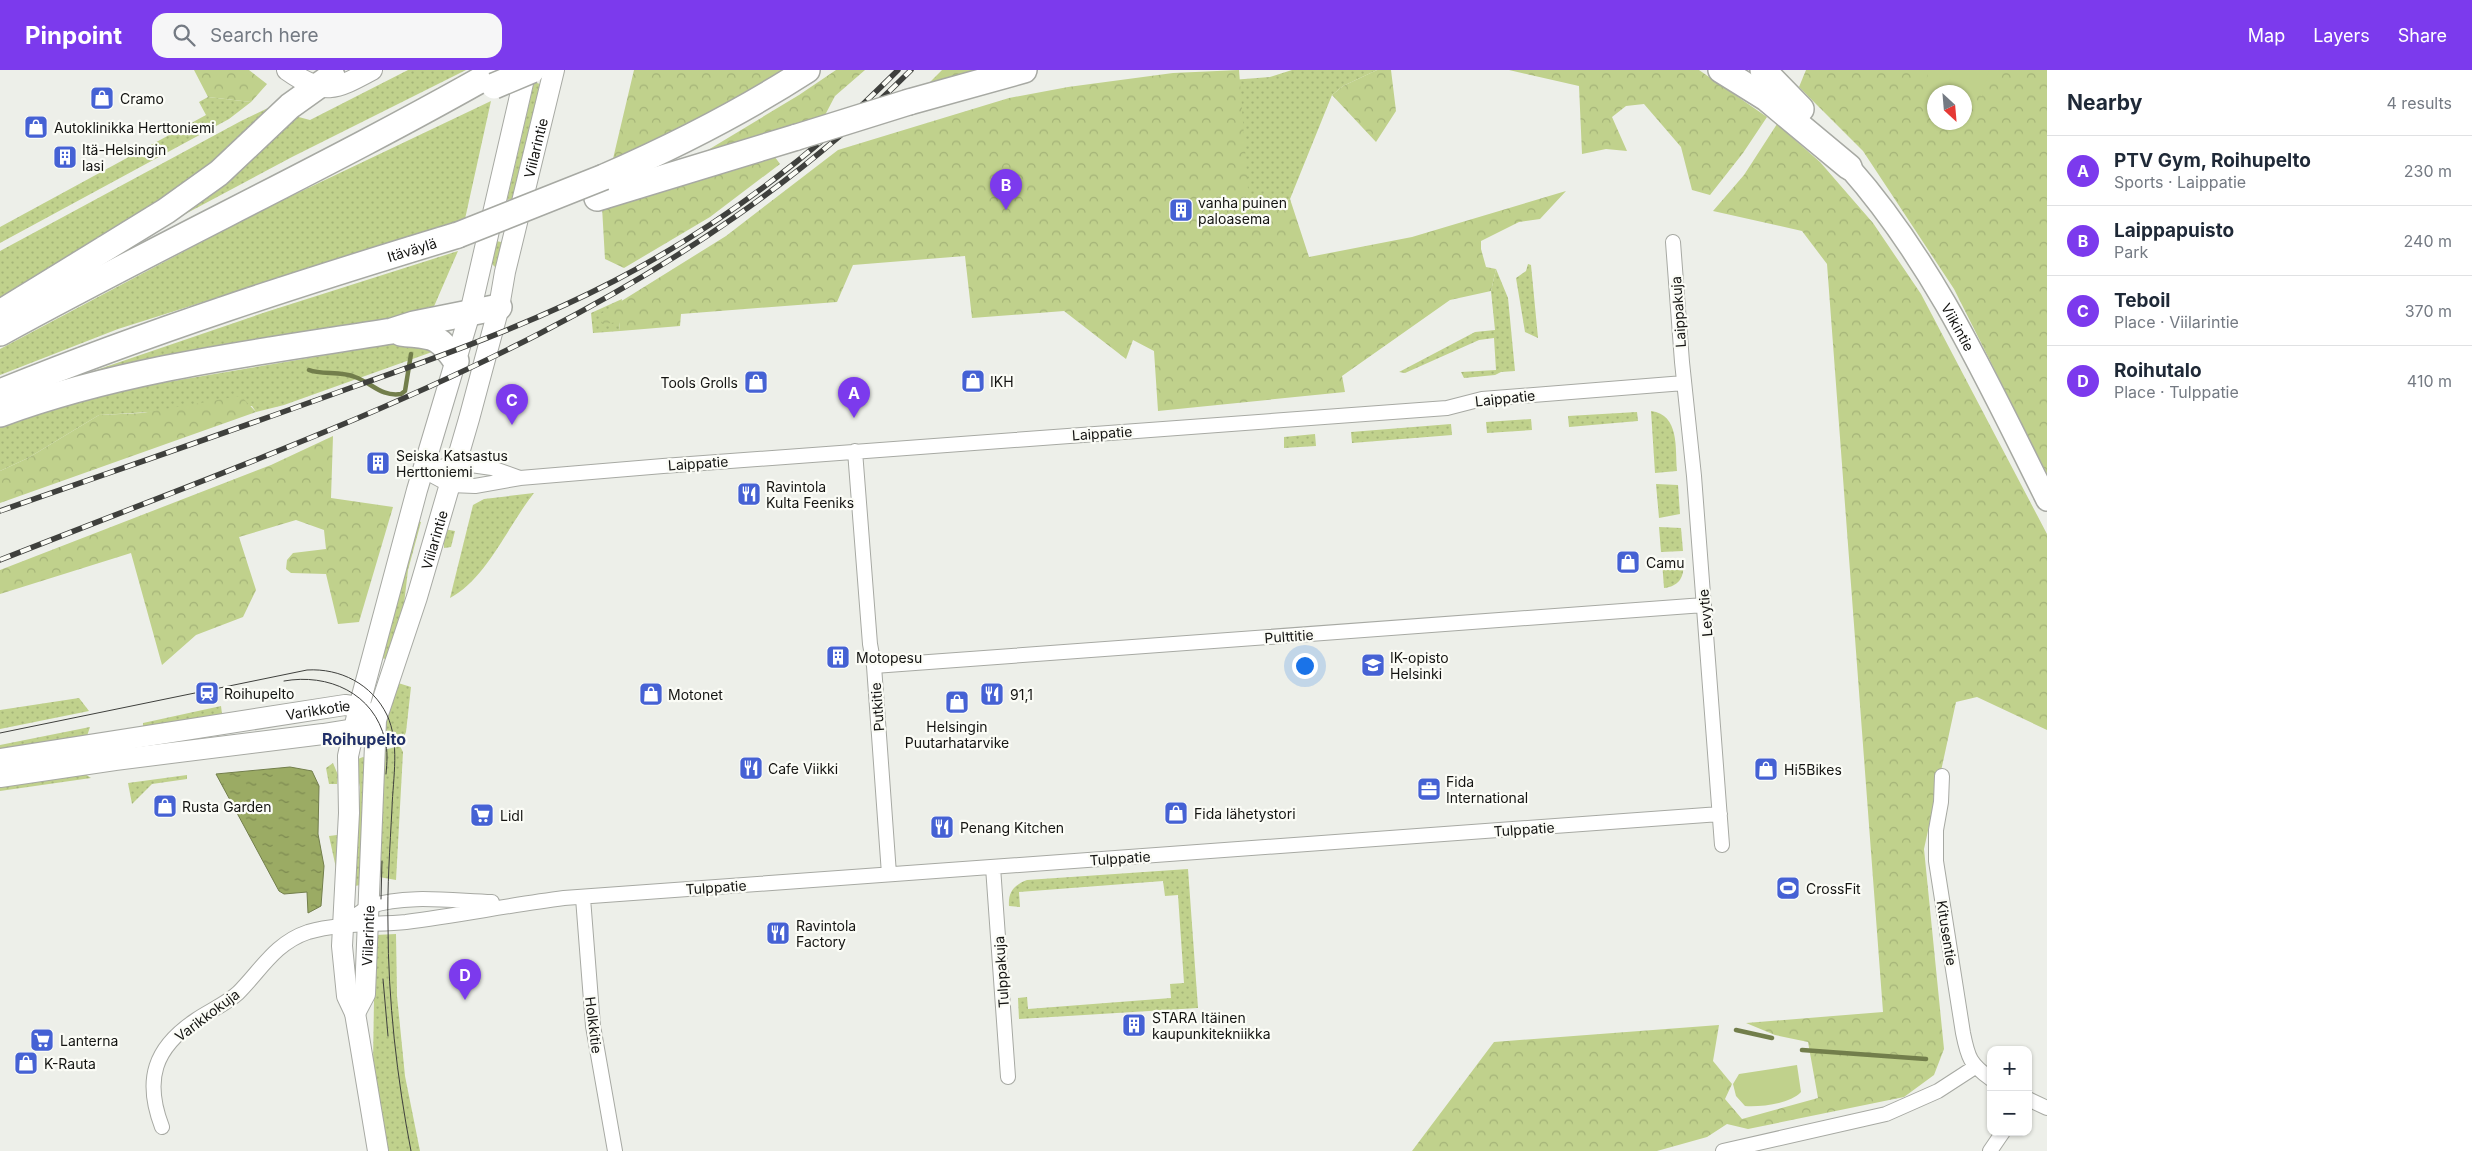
<!DOCTYPE html>
<meta charset="utf-8">
<style>
body{margin:0;font-family:Inter,sans-serif;background:#f6f6f7;color:#1f2937}
.controls{position:absolute;right:15px;bottom:15px;display:grid;overflow:hidden;border-radius:10px;box-shadow:0 1px 4px #0004}
.controls button{width:45px;height:45px;display:grid;place-items:center;padding:0;border:0;border-bottom:1px solid #e0e1e3;background:#fff;color:#1f2937;font:25px sans-serif}
.compass{position:absolute;left:1927px;top:15px;width:45px;height:45px;border-radius:50%;background:#fff;box-shadow:0 1px 4px #0004;rotate:154deg}
.you{position:absolute;left:1304px;top:595px;width:18px;height:18px;margin:-12px;border:4px solid #fff;border-radius:50%;background:#1a73e8;box-shadow:0 0 0 8px #1a73e833}
.badge{display:grid;place-items:center;width:32px;height:32px;border-radius:50%;background:#7c3aed;color:#fff;font-size:16px;font-weight:700}
.pin{position:absolute;translate:-50% -41px;filter:drop-shadow(0 1px 2px #0008)}
.pin::after{content:'';position:absolute;top:26px;width:18px;height:15px;background:inherit;clip-path:polygon(0 0,100% 0,50% 100%)}
.list{margin:0;padding:0;list-style:none}
h2{display:flex;justify-content:space-between;align-items:center;height:65px;margin:0;padding:0 20px;font-size:21px}
h2 small{font-size:16px;font-weight:400;color:#747a83}
.list li{display:grid;grid-template-columns:32px 1fr auto;gap:15px;align-items:center;box-sizing:border-box;height:70px;padding:0 20px;border-top:1px solid #e0e1e3}
.list b{display:block;font-size:19px;white-space:nowrap}
.list p{margin:0;font-size:16px;white-space:nowrap;color:#747a83}
.list em{font-size:16px;font-style:normal;color:#747a83}
.icon{flex:none;width:28px;height:28px;fill:none;stroke:currentColor;stroke-width:2;stroke-linecap:round;stroke-linejoin:round}
.map{position:relative;flex:none;width:2047px;height:1081px;overflow:hidden}
header{display:flex;align-items:center;gap:30px;box-sizing:border-box;height:70px;padding:0 25px;background:#7c3aed;color:#fff}
header strong{font-size:24px}
nav{display:flex;gap:28px;margin-inline-start:auto;font-size:18px}
.search{width:350px;height:45px;background:#f6f6f7;display:flex;align-items:center;gap:12px;box-sizing:border-box;padding:0 18px;border-radius:15px;color:#747a83;font-size:19px}
main{display:flex}
aside{flex:1;background:#fff}
.map>svg:first-child{display:block}
</style>
<header>
<strong>Pinpoint</strong>
<div class="search"><svg class="icon" aria-label="search" viewBox="0 0 24 24"><circle cx="10" cy="10" r="6"/><path d="M15 15l6 6"/></svg>Search here</div>
<nav><a>Map</a><a>Layers</a><a>Share</a></nav>
</header>
<main>
<div class="map">
<svg width="2047" height="1081" viewBox="0 0 2047 1081">
<defs>
<pattern id="grass-dots" width="8" height="8" patternUnits="userSpaceOnUse" patternTransform="scale(1.25)"><rect width="8" height="8" fill="#c0d18c"/><path d="M2 2h.1M6 6h.1" fill="none" stroke="#a4b378" stroke-width="1.8" stroke-linecap="round"/></pattern>
<pattern id="forest-crowns" width="20" height="18" patternUnits="userSpaceOnUse" patternTransform="scale(1.25)"><rect width="20" height="18" fill="#c0d18c"/><path d="M2 6a3 3 0 1 1 6 0M12 15a3 3 0 1 1 6 0" fill="none" stroke="#a4b378"/></pattern>
<pattern id="water-ripples" width="26" height="14" patternUnits="userSpaceOnUse" patternTransform="scale(1.25)"><rect width="26" height="14" fill="#9bab64"/><path d="M2 4q2-2 4 0t4 0M15 11q2-2 4 0t4 0" fill="none" stroke="#7d8a51"/></pattern>
</defs>
<rect width="100%" height="100%" fill="#edefe9"/>
<path fill="url(#grass-dots)" d="M408,0H466L292,87L144,166L291,45L310,50Z
M1292,0H1377L1343,16L1332,25L1290,129L1202,165L1193,13L1270,7Z
M534,12L540,14L513,129L507,130Z
M208,27L251,32L229,49L0,173V157L206,45L199,32Z
M491,31L465,149L118,259L0,305V279L264,139Z
M277,37L198,107L0,233V181L241,51L268,38Z
M496,171L501,172V175L497,196L495,197L491,193Z
M458,181L432,241L414,246L70,309L266,242Z
M1528,194L1531,195L1538,268L1525,262L1516,208L1526,201Z
M1496,199L1508,228L1515,301L1501,302L1495,305L1464,308L1461,302L1496,300L1494,268L1479,270L1405,303L1399,302L1475,262L1495,260L1491,221Z
M622,229L619,251L620,261L593,263L591,243Z
M409,271L432,280V282L284,335L256,342L252,336L99,345L28,388L0,401V353L102,323Z
M1651,341C1680,345 1675,378 1677,401L1655,403Z
M1637,342L1638,351L1569,357L1568,346Z
M1531,349L1532,360L1487,363L1486,352Z
M1451,354L1452,365L1352,373L1351,362Z
M1315,364L1316,376L1284,378V367Z
M1656,414L1678,415L1680,444L1659,448Z
M534,423C507,457 487,508 450,528L473,435L484,429Z
M417,451L421,452L408,500L404,534L386,589L381,588Z
M1659,457L1681,458L1683,481L1661,482Z
M444,459L455,461L451,477L444,478Z
M1683,489C1685,505 1681,516 1664,518L1662,491Z
M395,612L411,617L406,662L404,667L385,672L383,663Z
M79,628L89,641L0,659V640Z
M221,636L222,644L193,654L143,662V653Z
M90,657L86,669L0,685V675Z
M400,676L403,682L396,810L379,807V681Z
M363,687L365,688L360,815L355,816L360,717L357,704L358,689Z
M333,693L338,705L337,714H329L326,698Z
M85,704L91,708L0,721V715Z
M187,705V709L152,714L132,734L128,713Z
M337,765L340,783L336,798L329,766Z
M1188,799L1198,938L1019,949L1018,928L1027,927L1028,939L1171,928L1170,914L1184,913L1178,825L1165,826L1163,811L1019,822L1020,837L1009,836C1008,822 1014,815 1027,810Z
M396,864L397,926L405,1006L420,1081H387L373,995L375,865Z"/>
<path fill="url(#forest-crowns)" fill-rule="evenodd" d="M194,0H249L267,14L251,32L208,27Z
M634,0H786L721,37L612,93Z
M836,0H865L835,26L824,47L698,86L799,25Z
M942,0H982L927,15Z
M1239,0L1250,145L1290,129L1309,187L1412,167L1566,121L1540,149L1519,152L1481,171V179L1486,197L1496,199L1491,221L1450,230L1342,306L1345,322L1158,341L1154,281L1133,270L1126,289L1064,241L972,248L965,186L853,195L837,232L681,244L680,256L620,261L619,252L603,254L599,245L726,166L838,80L1009,28L1068,17L1173,3Z
M1377,0H1391L1396,41L1376,72L1332,25L1343,16Z
M1509,0H1699L1767,47L1743,83L1710,125L1692,120L1681,77L1644,34L1626,36L1612,47L1627,81L1606,79L1582,84L1579,16Z
M1806,0H2047V404L1954,219L1863,81L1799,17ZM1934,22H1964V52H1934Z
M1777,54L1820,92L1873,153L1921,224L2047,464V660L1977,627L1956,632L1924,779L1944,979L1934,1005L1904,1027L1748,1059L1727,1054L1707,1067L1657,1081H1412L1494,972L1719,955L1713,991L1732,1014L1725,1029L1742,1049L1818,1028L1808,972L1775,965L1746,953L1883,942L1827,194L1802,161L1713,141L1744,105Z
M772,83L780,94L710,147L624,198L605,189L602,137Z
M241,326L256,342L0,433V401L28,388L99,345L142,343Z
M333,366L331,428L393,437L359,552L338,554L326,504L291,503L286,499L287,490L293,483L326,479L324,460L296,450L239,467L256,520L243,547L196,565L162,595L131,483L0,524V500L271,395Z"/>
<path fill="#c0d18c" d="M1929,0H1989L1982,26L1959,20L1958,22H1934V35L1921,31Z
M1797,995L1801,1022C1790,1034 1761,1037 1745,1036L1736,1026L1733,1014L1739,1004Z"/>
<path fill="url(#water-ripples)" stroke="#727e4b" d="M290,697L312,701L319,716L318,764L324,796L321,836L308,843L307,822L284,824L279,821L216,704Z"/>
<g fill="none" stroke-linecap="round" stroke-linejoin="round">
<path stroke="#727e4b" stroke-width="4.5" d="M309,300C321,305 341,301 355,307C372,313 381,327 401,324L405,321L411,284
M1736,960L1772,968
M1802,980L1926,989"/>
<g stroke="#a7a9a3" stroke-width="16">
<path id="street" d="M1673,172L1682,292L1694,406L1722,775
M855,381L870,574L874,596L889,804
M424,401L450,415L475,416L520,408L663,396L1447,338L1482,329L1684,313
M424,401L457,393L492,398L520,408
M874,596L1704,535
M1942,706L1941,732L1936,760V791L1963,963C1968,988 1970,994 1991,1009
M993,797L1008,1007
M583,828L593,956L615,1081
M342,856C351,850 361,840 371,836C406,824 455,831 492,832
M2028,1029L2047,1038
M162,1057C144,1010 154,978 196,950C209,941 226,934 238,923C261,900 275,873 308,862C339,853 374,855 406,852C459,845 511,835 564,828L1720,744
M1723,1081L1886,1044L1938,1021L1975,997
M1990,1081L2003,1062"/>
</g>
<g stroke="#a7a9a3" stroke-width="22">
<g id="secondary">
<path d="M287,0C324,26 335,20 372,0"/>
<path id="s1" d="M0,689L345,635L359,637L368,644"/>
<path d="M0,707L115,690L323,664L354,659L365,655"/>
<path id="s2" d="M355,943L365,924L376,650L417,527L469,349L499,237L505,202L554,0"/>
<path d="M378,1081L355,943L347,926L342,876L349,743L348,686L359,637L417,420L470,243L526,0"/>
</g>
</g>
<g stroke="#a7a9a3" stroke-width="24">
<g id="primary">
<path id="s3" d="M1849,97C1935,194 1989,315 2047,430"/>
</g>
</g>
<g stroke="#a7a9a3" stroke-width="28">
<g id="highway">
<path d="M1721,0L1766,28L1849,97"/>
<path d="M1763,0L1801,39"/>
<path d="M909,32L1024,0"/>
<path d="M604,107C675,76 742,42 807,0"/>
<path d="M597,128L797,67"/>
<path d="M0,243L166,141L219,103L290,36L332,6"/>
<path d="M0,263C165,172 335,93 498,0"/>
<path d="M401,263C433,267 437,263 456,291"/>
<path id="s4" d="M0,322C150,261 303,212 458,165"/>
<path d="M0,344C125,298 260,282 392,261L414,254L499,237"/>
</g>
</g>
<use href="#street" stroke="#fff" stroke-width="14"/>
<use href="#secondary" stroke="#fff" stroke-width="20"/>
<use href="#primary" stroke="#fff" stroke-width="21"/>
<use href="#highway" stroke="#fff" stroke-width="25"/>
<path stroke="#3f403d" stroke-width="1" d="M284,611C328,603 374,623 385,670C388,681 387,693 386,704
M0,663L307,600C340,598 372,614 387,645C400,673 393,708 392,738C390,777 387,817 388,856C388,929 397,1009 411,1081
M381,829L382,791
M383,909L388,966"/>
<g stroke="#3f403d" stroke-width="5.5">
<path id="rail" d="M0,441C117,400 234,360 350,318C439,287 529,255 614,211C718,157 815,84 898,0
M0,490C325,361 658,254 911,0"/>
</g>
<use href="#rail" stroke="#fbfcf6" stroke-width="4" stroke-dasharray="11" stroke-linecap="butt"/>
<g stroke="#a7a9a3" stroke-width="28" stroke-linecap="butt">
<path id="highway-bridge" d="M494,16L532,0
M797,67L909,32
M458,165L604,107"/>
</g>
<use href="#highway-bridge" stroke="#fff" stroke-width="25"/>
</g>
<defs>
<g id="shop-square" transform="scale(1.25)"><rect x="-9" y="-9" width="18" height="18" rx="4" fill="#4561d4" stroke="#fbfcf6"/><path d="M-5-2.5h2.3a2.7 3.5 0 0 1 5.4 0H5L5.5 6h-11ZM-1.5-2.5h3a1.5 2.3 0 0 0-3 0Z" fill="#fff"/></g>
<g id="building-square" transform="scale(1.25)"><rect x="-9" y="-9" width="18" height="18" rx="4" fill="#4561d4" stroke="#fbfcf6"/><path d="M-4-6H4V6H1V3H-1V6H-4ZM-2.5-4.3h1.7v1.8h-1.7ZM.8-4.3h1.7v1.8H.8ZM-2.5-1h1.7V.8h-1.7ZM.8-1h1.7V.8H.8Z" fill="#fff"/></g>
<g id="restaurant-square" transform="scale(1.25)"><rect x="-9" y="-9" width="18" height="18" rx="4" fill="#4561d4" stroke="#fbfcf6"/><path d="M-5-6h1v4h1v-4h1v4h1v-4h1v5L-1.5 .5V6h-2V.5L-5-1ZM5-6V6H3V1.5H1.5Q1.5-4 5-6Z" fill="#fff"/></g>
<g id="university-square" transform="scale(1.25)"><rect x="-9" y="-9" width="18" height="18" rx="4" fill="#4561d4" stroke="#fbfcf6"/><path d="M0-5L7-2L0 1L-7-2ZM-4 1L0 2.5L4 1V4Q0 6-4 4Z" fill="#fff"/></g>
<g id="station-square" transform="scale(1.25)"><rect x="-9" y="-9" width="18" height="18" rx="4" fill="#4561d4" stroke="#fbfcf6"/><path d="M-3-6H3Q5-6 5-4V2Q5 4 3 4L4.5 6H3L1.5 4h-3L-3 6H-4.5L-3 4Q-5 4-5 2V-4Q-5-6-3-6ZM-3.5-4v3h7v-3ZM-3.5 1v1.5H-2V1ZM2 1v1.5H3.5V1Z" fill="#fff"/></g>
<g id="office-square" transform="scale(1.25)"><rect x="-9" y="-9" width="18" height="18" rx="4" fill="#4561d4" stroke="#fbfcf6"/><path d="M-6-3h4V-5.5h4V-3h4V5H-6ZM-1-4.5V-3h2v-1.5ZM-6 0V1H6V0Z" fill="#fff"/></g>
<g id="supermarket-square" transform="scale(1.25)"><rect x="-9" y="-9" width="18" height="18" rx="4" fill="#4561d4" stroke="#fbfcf6"/><path d="M-6-5.5h2.5l.6 2H6L4.5 2H-2.5L-4.4-4H-6ZM-1.5 3.2a1.3 1.3 0 1 0 .1 0ZM3 3.2a1.3 1.3 0 1 0 .1 0Z" fill="#fff"/></g>
<g id="stadium-square" transform="scale(1.25)"><rect x="-9" y="-9" width="18" height="18" rx="4" fill="#4561d4" stroke="#fbfcf6"/><path d="M0-5a6.5 5 0 1 0 0 10a6.5 5 0 1 0 0-10ZM-3.5-1.8h7v3.6h-7Z" fill="#fff"/></g>
</defs>
<g fill-rule="evenodd">
<use href="#shop-square" x="102" y="28"/>
<use href="#shop-square" x="36" y="57"/>
<use href="#building-square" x="65" y="87"/>
<use href="#building-square" x="1181" y="140"/>
<use href="#shop-square" x="973" y="311"/>
<use href="#shop-square" x="756" y="312"/>
<use href="#building-square" x="378" y="393"/>
<use href="#restaurant-square" x="749" y="424"/>
<use href="#shop-square" x="1628" y="492"/>
<use href="#building-square" x="838" y="587"/>
<use href="#university-square" x="1373" y="595"/>
<use href="#station-square" x="207" y="623"/>
<use href="#shop-square" x="651" y="624"/>
<use href="#restaurant-square" x="992" y="624"/>
<use href="#shop-square" x="957" y="632"/>
<use href="#restaurant-square" x="751" y="698"/>
<use href="#shop-square" x="1766" y="699"/>
<use href="#office-square" x="1429" y="719"/>
<use href="#shop-square" x="165" y="736"/>
<use href="#shop-square" x="1176" y="743"/>
<use href="#supermarket-square" x="482" y="745"/>
<use href="#restaurant-square" x="942" y="757"/>
<use href="#stadium-square" x="1788" y="818"/>
<use href="#restaurant-square" x="778" y="863"/>
<use href="#building-square" x="1134" y="955"/>
<use href="#supermarket-square" x="42" y="970"/>
<use href="#shop-square" x="26" y="993"/>
</g>
<g text-anchor="middle" dominant-baseline="central" stroke-width="4.5" stroke-linejoin="round" paint-order="stroke">
<g font-size="14" fill="#141412" stroke="#fbfcf6" text-anchor="start">
<text x="120" y="28">Cramo</text>
<text x="54" y="57">Autoklinikka Herttoniemi</text>
<text x="82" y="79">Itä-Helsingin<tspan x="82" dy="16">lasi</tspan></text>
<text x="1198" y="132">vanha puinen<tspan x="1198" dy="16">paloasema</tspan></text>
<text x="990" y="311">IKH</text>
<text x="738" y="312" text-anchor="end">Tools Grolls</text>
<text x="396" y="385">Seiska Katsastus<tspan x="396" dy="16">Herttoniemi</tspan></text>
<text x="766" y="416">Ravintola<tspan x="766" dy="16">Kulta Feeniks</tspan></text>
<text x="1646" y="492">Camu</text>
<text x="856" y="587">Motopesu</text>
<text x="1390" y="587">IK-opisto<tspan x="1390" dy="16">Helsinki</tspan></text>
<text x="224" y="623">Roihupelto</text>
<text x="668" y="624">Motonet</text>
<text x="1010" y="624">91,1</text>
<text x="957" y="656" text-anchor="middle">Helsingin<tspan x="957" dy="16">Puutarhatarvike</tspan></text>
<text x="768" y="698">Cafe Viikki</text>
<text x="1784" y="699">Hi5Bikes</text>
<text x="1446" y="711">Fida<tspan x="1446" dy="16">International</tspan></text>
<text x="182" y="736">Rusta Garden</text>
<text x="1194" y="743">Fida lähetystori</text>
<text x="500" y="745">Lidl</text>
<text x="960" y="757">Penang Kitchen</text>
<text x="1806" y="818">CrossFit</text>
<text x="796" y="855">Ravintola<tspan x="796" dy="16">Factory</tspan></text>
<text x="1152" y="947">STARA Itäinen<tspan x="1152" dy="16">kaupunkitekniikka</tspan></text>
<text x="60" y="970">Lanterna</text>
<text x="44" y="993">K-Rauta</text>
</g>
<g font-size="14" fill="#141412" stroke="#fbfcf6">
<text stroke="none"><textPath href="#s2" startOffset="890">Viilarintie</textPath></text>
<text stroke="none"><textPath href="#s4" startOffset="436">Itäväylä</textPath></text>
<text transform="translate(1678 242) rotate(-94)">Laippakuja</text>
<text stroke="none"><textPath href="#s3" startOffset="194">Viikintie</textPath></text>
<text transform="translate(1505 328) rotate(-6)">Laippatie</text>
<text transform="translate(1102 363) rotate(-4)">Laippatie</text>
<text transform="translate(698 393) rotate(-4)">Laippatie</text>
<text stroke="none"><textPath href="#s2" startOffset="485">Viilarintie</textPath></text>
<text transform="translate(1705 543) rotate(-95)">Levytie</text>
<text transform="translate(1289 566) rotate(-4)">Pulttitie</text>
<text transform="translate(877 637) rotate(-94)">Putkitie</text>
<text stroke="none"><textPath href="#s1" startOffset="322">Varikkotie</textPath></text>
<text transform="translate(1524 759) rotate(-4)">Tulppatie</text>
<text transform="translate(1120 788) rotate(-4)">Tulppatie</text>
<text transform="translate(716 817) rotate(-4)">Tulppatie</text>
<text transform="translate(1947 863) rotate(81)">Kitusentie</text>
<text stroke="none"><textPath href="#s2" startOffset="80">Viilarintie</textPath></text>
<text transform="translate(1001 902) rotate(-94)">Tulppakuja</text>
<text transform="translate(207 945) rotate(-37)">Varikkokuja</text>
<text transform="translate(594 955) rotate(83)">Holkkitie</text>
</g>
<g font-size="16" font-weight="bold" fill="#202f67" stroke="#fbfcf6">
<text x="364" y="669">Roihupelto</text>
</g>
</g>
</svg>
<div class="controls">
<button>+</button>
<button>−</button>
</div>
<svg class="compass" viewBox="-18 -18 36 36"><path d="M0-13l5 13h-10z" fill="#e53935"/><path d="M0 13l5-13h-10z" fill="#747a83"/></svg>
<div class="you"></div>
<div class="pin badge" style="left:854px;top:348px">A</div>
<div class="pin badge" style="left:1006px;top:140px">B</div>
<div class="pin badge" style="left:512px;top:355px">C</div>
<div class="pin badge" style="left:465px;top:930px">D</div>
</div>
<aside>
<h2>Nearby<small>4 results</small></h2>
<ul class="list">
<li><span class="badge">A</span><div><b>PTV Gym, Roihupelto</b><p>Sports · Laippatie</p></div><em>230 m</em></li>
<li><span class="badge">B</span><div><b>Laippapuisto</b><p>Park</p></div><em>240 m</em></li>
<li><span class="badge">C</span><div><b>Teboil</b><p>Place · Viilarintie</p></div><em>370 m</em></li>
<li><span class="badge">D</span><div><b>Roihutalo</b><p>Place · Tulppatie</p></div><em>410 m</em></li>
</ul>
</aside>
</main>
